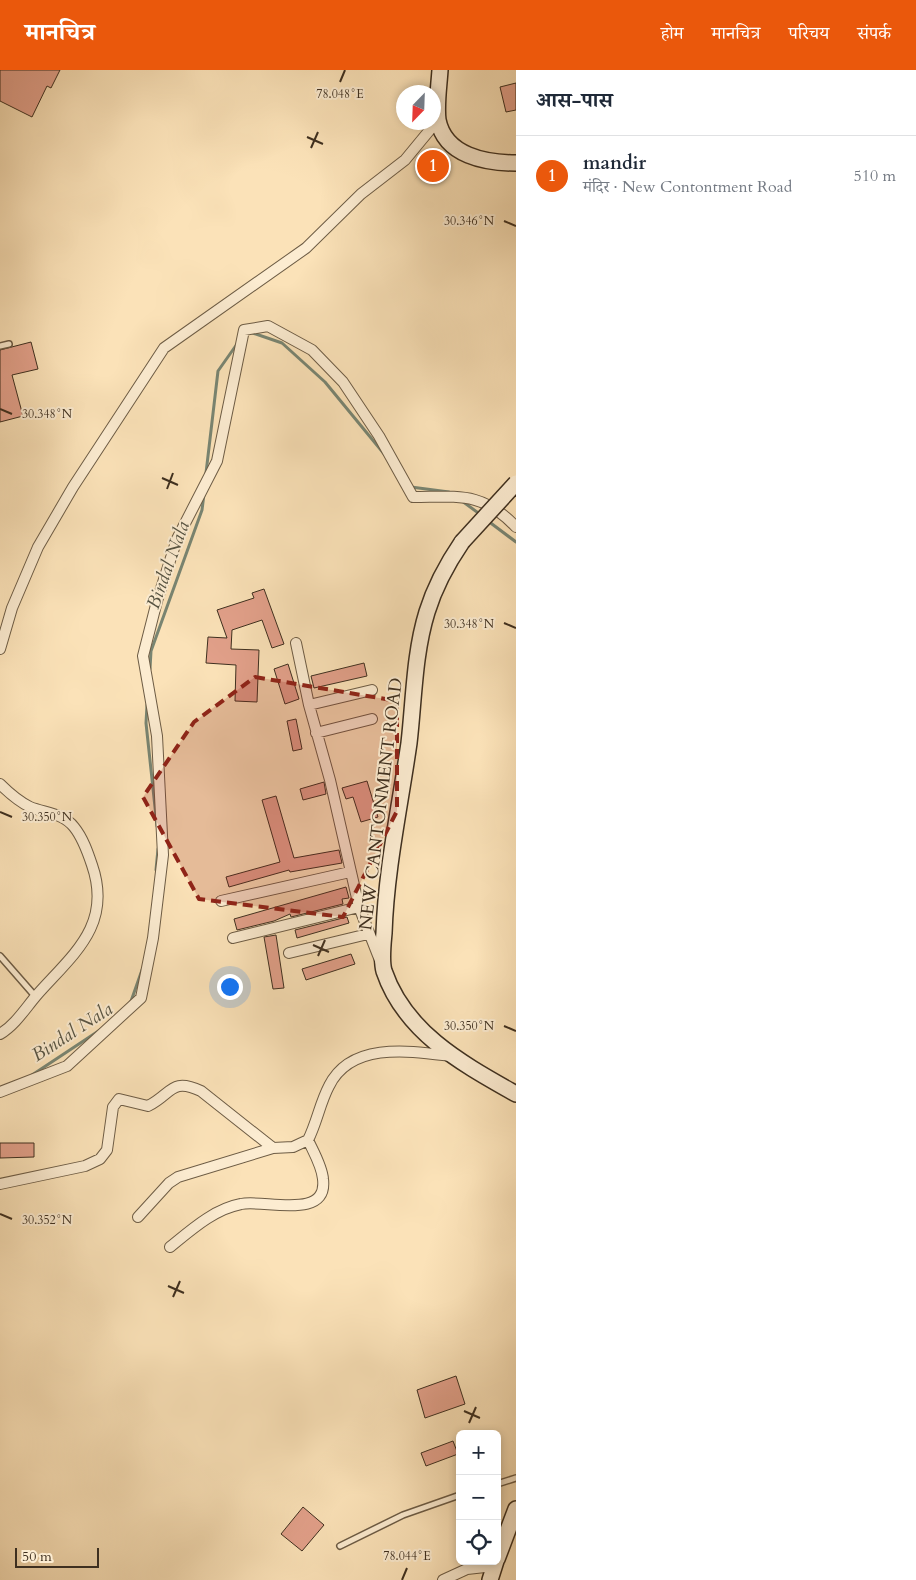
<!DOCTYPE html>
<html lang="hi">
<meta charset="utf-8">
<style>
body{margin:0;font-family:Cardo,"Noto Serif Devanagari",serif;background:#f6f6f7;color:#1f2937}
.controls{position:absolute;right:15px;bottom:15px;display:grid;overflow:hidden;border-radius:8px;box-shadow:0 2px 8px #0003}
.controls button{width:45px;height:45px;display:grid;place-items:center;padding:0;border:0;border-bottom:1px solid #e0e1e3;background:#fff;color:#1f2937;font:25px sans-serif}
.compass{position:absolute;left:396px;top:15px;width:45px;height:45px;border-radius:50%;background:#fff;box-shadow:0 2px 8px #0003;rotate:203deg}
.scale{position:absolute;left:15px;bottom:12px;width:84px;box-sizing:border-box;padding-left:5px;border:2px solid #3e2f1f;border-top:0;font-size:14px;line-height:18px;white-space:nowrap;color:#3e2f1f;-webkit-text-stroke:4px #fcecd1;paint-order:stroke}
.you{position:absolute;left:229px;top:916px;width:18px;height:18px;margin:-12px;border:4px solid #fff;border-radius:50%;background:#1a73e8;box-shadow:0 0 0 8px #1a73e833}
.badge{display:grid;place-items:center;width:32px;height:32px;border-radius:50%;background:#ea580c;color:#fff;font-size:16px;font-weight:700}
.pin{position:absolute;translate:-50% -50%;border:2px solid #fff;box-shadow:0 1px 5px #0006}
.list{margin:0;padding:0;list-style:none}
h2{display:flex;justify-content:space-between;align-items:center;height:65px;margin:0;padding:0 20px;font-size:21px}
h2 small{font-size:16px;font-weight:400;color:#747a83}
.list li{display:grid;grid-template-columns:32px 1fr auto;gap:15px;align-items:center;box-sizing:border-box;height:80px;padding:0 20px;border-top:1px solid #e0e1e3}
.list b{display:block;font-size:19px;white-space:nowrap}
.list p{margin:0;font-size:16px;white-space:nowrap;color:#747a83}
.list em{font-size:16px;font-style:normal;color:#747a83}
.icon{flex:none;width:28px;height:28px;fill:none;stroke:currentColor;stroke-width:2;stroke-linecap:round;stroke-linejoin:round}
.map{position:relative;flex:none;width:516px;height:1510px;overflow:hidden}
header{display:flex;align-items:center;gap:30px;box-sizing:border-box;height:70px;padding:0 25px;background:#ea580c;color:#fff}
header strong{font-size:24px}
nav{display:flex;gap:28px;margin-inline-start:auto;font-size:18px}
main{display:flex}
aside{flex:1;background:#fff}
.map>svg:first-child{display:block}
</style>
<header>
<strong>मानचित्र</strong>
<nav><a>होम</a><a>मानचित्र</a><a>परिचय</a><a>संपर्क</a></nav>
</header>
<main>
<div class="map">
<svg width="516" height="1510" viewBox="0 0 516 1510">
<rect width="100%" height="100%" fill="#fbe2b8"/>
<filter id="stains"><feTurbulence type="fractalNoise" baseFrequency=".004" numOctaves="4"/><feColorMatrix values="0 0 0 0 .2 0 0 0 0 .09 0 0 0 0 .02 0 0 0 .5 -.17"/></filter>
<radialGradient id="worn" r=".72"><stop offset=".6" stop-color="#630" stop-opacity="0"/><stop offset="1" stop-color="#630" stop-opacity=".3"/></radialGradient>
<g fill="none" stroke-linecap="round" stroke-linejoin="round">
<path stroke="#798572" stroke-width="3" d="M250,262L282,273L325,312L385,385
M206,403L218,301L237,274
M411,417L449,422
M462,431L481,445
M488,451L516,472
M150,599L151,581L202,440L204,424
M147,635L146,653L157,756
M156,800L158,779
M130,934L142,900
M32,1005L100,960"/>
</g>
<path fill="#e3a18b" stroke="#3e2f1f" d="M0,0H60L51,18L47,16L32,47L0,31Z
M516,13V40L506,42L500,17Z
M31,272L38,299L12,305L23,346L0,352V280Z
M264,519L284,574L272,578L262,550L232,560L231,579L259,580L257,632L235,631L236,595L206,593L208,567L227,568L217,540L254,528L252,523Z
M364,593L367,606L314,618L311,606Z
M288,594L299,629L285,634L274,599Z
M296,649L302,679L293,681L287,651Z
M367,711L378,747L361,752L353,727L346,729L342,718Z
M324,712L326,724L303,730L300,719Z
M276,726L294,788L339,780L342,793L290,802L289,800L229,817L226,807L280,792L262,730Z
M346,817L349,828L342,829L343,834L291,847L290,844L274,851L237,860L234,849Z
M347,847L349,853L297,868L295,860Z
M276,865L284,918L273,919L264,867Z
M351,884L355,894L306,910L302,899Z
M0,1073H34V1087L0,1088Z
M456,1306L465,1334L425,1348L417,1320Z
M453,1371L458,1384L426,1396L421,1383Z
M303,1437L324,1455L302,1481L281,1464Z"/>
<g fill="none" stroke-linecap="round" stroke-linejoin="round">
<g stroke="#6d5c45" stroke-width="8">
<path id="lane" d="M0,276L9,274
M0,886L35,926
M497,1414L516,1408
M340,1476L403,1445L460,1425"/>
</g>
<g stroke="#6d5c45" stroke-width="12">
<path id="street" d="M296,573L309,635L330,710L359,837L381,893
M0,579L12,538L38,477L73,417L164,278L306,178L361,124L405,90L438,50
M309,635L372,620
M316,663L372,649
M0,714C9,723 18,731 30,737C45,743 63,743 74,757C83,768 88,783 92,795C113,856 72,885 36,926C25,939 15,955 0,964
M221,831L350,802
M233,868L359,837
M289,883L368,864
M0,1022L67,996L141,928L153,868L163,785L157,666L143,586L157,531L177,469L217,391L244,260L268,256L312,280L343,312L379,366L413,427C458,427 482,421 516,457
M0,1114L85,1096L100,1089L107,1080L113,1037L119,1029L148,1036C172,1024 171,1007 201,1021L273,1078L293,1077L308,1070C317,1052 320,1033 329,1016C351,971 411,981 451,986
M138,1147L169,1113L178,1107L273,1078
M170,1177C191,1160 214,1139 241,1134C264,1129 328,1151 323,1109C322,1096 313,1081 308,1070
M443,1510L467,1499L494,1496"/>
</g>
<g stroke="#3e2f1f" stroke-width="18">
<path id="secondary" d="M440,0C439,16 436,35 438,50C445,86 486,93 516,93
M462,472C447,494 435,516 427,542C414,584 414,630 409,673C400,736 386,800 384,863C383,874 381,891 384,901C405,963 463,994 516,1024
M497,1489L516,1439
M490,1510L496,1491"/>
</g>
<use href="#lane" stroke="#fcecd1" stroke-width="5"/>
<use href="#street" stroke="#fcecd1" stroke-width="10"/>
<use href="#secondary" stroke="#fcecd1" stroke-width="15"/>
<g stroke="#3e2f1f" stroke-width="18" stroke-linecap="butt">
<path id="secondary-bridge" d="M462,472L516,413"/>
</g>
<use href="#secondary-bridge" stroke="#fcecd1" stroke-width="15"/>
</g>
<path fill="#8f2418" fill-opacity="0.2" stroke="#8f2418" stroke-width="4" stroke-dasharray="10 6" stroke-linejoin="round" d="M255,607L397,631V741L343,847L199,829L143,727L194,652Z"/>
<path fill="none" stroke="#3e2f1f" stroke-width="2" d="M340,12L345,0M307,67L323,74M311,78L318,62M504,151L516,156M0,339L12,344M162,408L178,415M167,419L173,403M504,553L516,558M0,742L12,747M313,875L329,882M318,886L325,870M504,956L516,961M0,1144L12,1149M168,1216L184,1223M173,1227L180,1211M464,1341L480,1348M469,1353L476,1337M402,1510L407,1498"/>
<g text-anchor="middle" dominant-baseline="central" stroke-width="4" stroke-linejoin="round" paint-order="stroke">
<g font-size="18" fill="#3e2f1f" stroke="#fcecd1">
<text transform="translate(381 734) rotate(-83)">NEW CANTONMENT ROAD</text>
</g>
<g font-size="19" font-style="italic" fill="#565342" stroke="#fcecd1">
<text transform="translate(168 495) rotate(-70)">Bindal Nala</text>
<text transform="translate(72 962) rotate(-33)">Bindal Nala</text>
</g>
</g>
<g font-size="12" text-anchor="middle" fill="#3e2f1f" stroke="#fcecd1" stroke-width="4" stroke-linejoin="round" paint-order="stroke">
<text x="340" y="28">78.048°E</text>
<text x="469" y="155">30.346°N</text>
<text x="47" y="348">30.348°N</text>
<text x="469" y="558">30.348°N</text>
<text x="47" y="751">30.350°N</text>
<text x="469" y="960">30.350°N</text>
<text x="47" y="1154">30.352°N</text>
<text x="407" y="1490">78.044°E</text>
</g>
<rect width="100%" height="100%" filter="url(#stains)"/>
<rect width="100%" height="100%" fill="url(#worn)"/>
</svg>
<div class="controls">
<button>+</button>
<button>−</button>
<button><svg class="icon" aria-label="locate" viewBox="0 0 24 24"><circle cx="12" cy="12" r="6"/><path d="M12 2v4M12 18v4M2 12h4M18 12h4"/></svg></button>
</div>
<svg class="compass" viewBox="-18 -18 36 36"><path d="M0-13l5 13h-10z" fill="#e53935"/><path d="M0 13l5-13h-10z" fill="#747a83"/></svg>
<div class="scale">50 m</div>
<div class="you"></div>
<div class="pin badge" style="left:433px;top:96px">1</div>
</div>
<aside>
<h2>आस-पास<small></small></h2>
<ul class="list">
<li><span class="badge">1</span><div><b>mandir</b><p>मंदिर · New Contontment Road</p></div><em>510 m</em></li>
</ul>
</aside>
</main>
